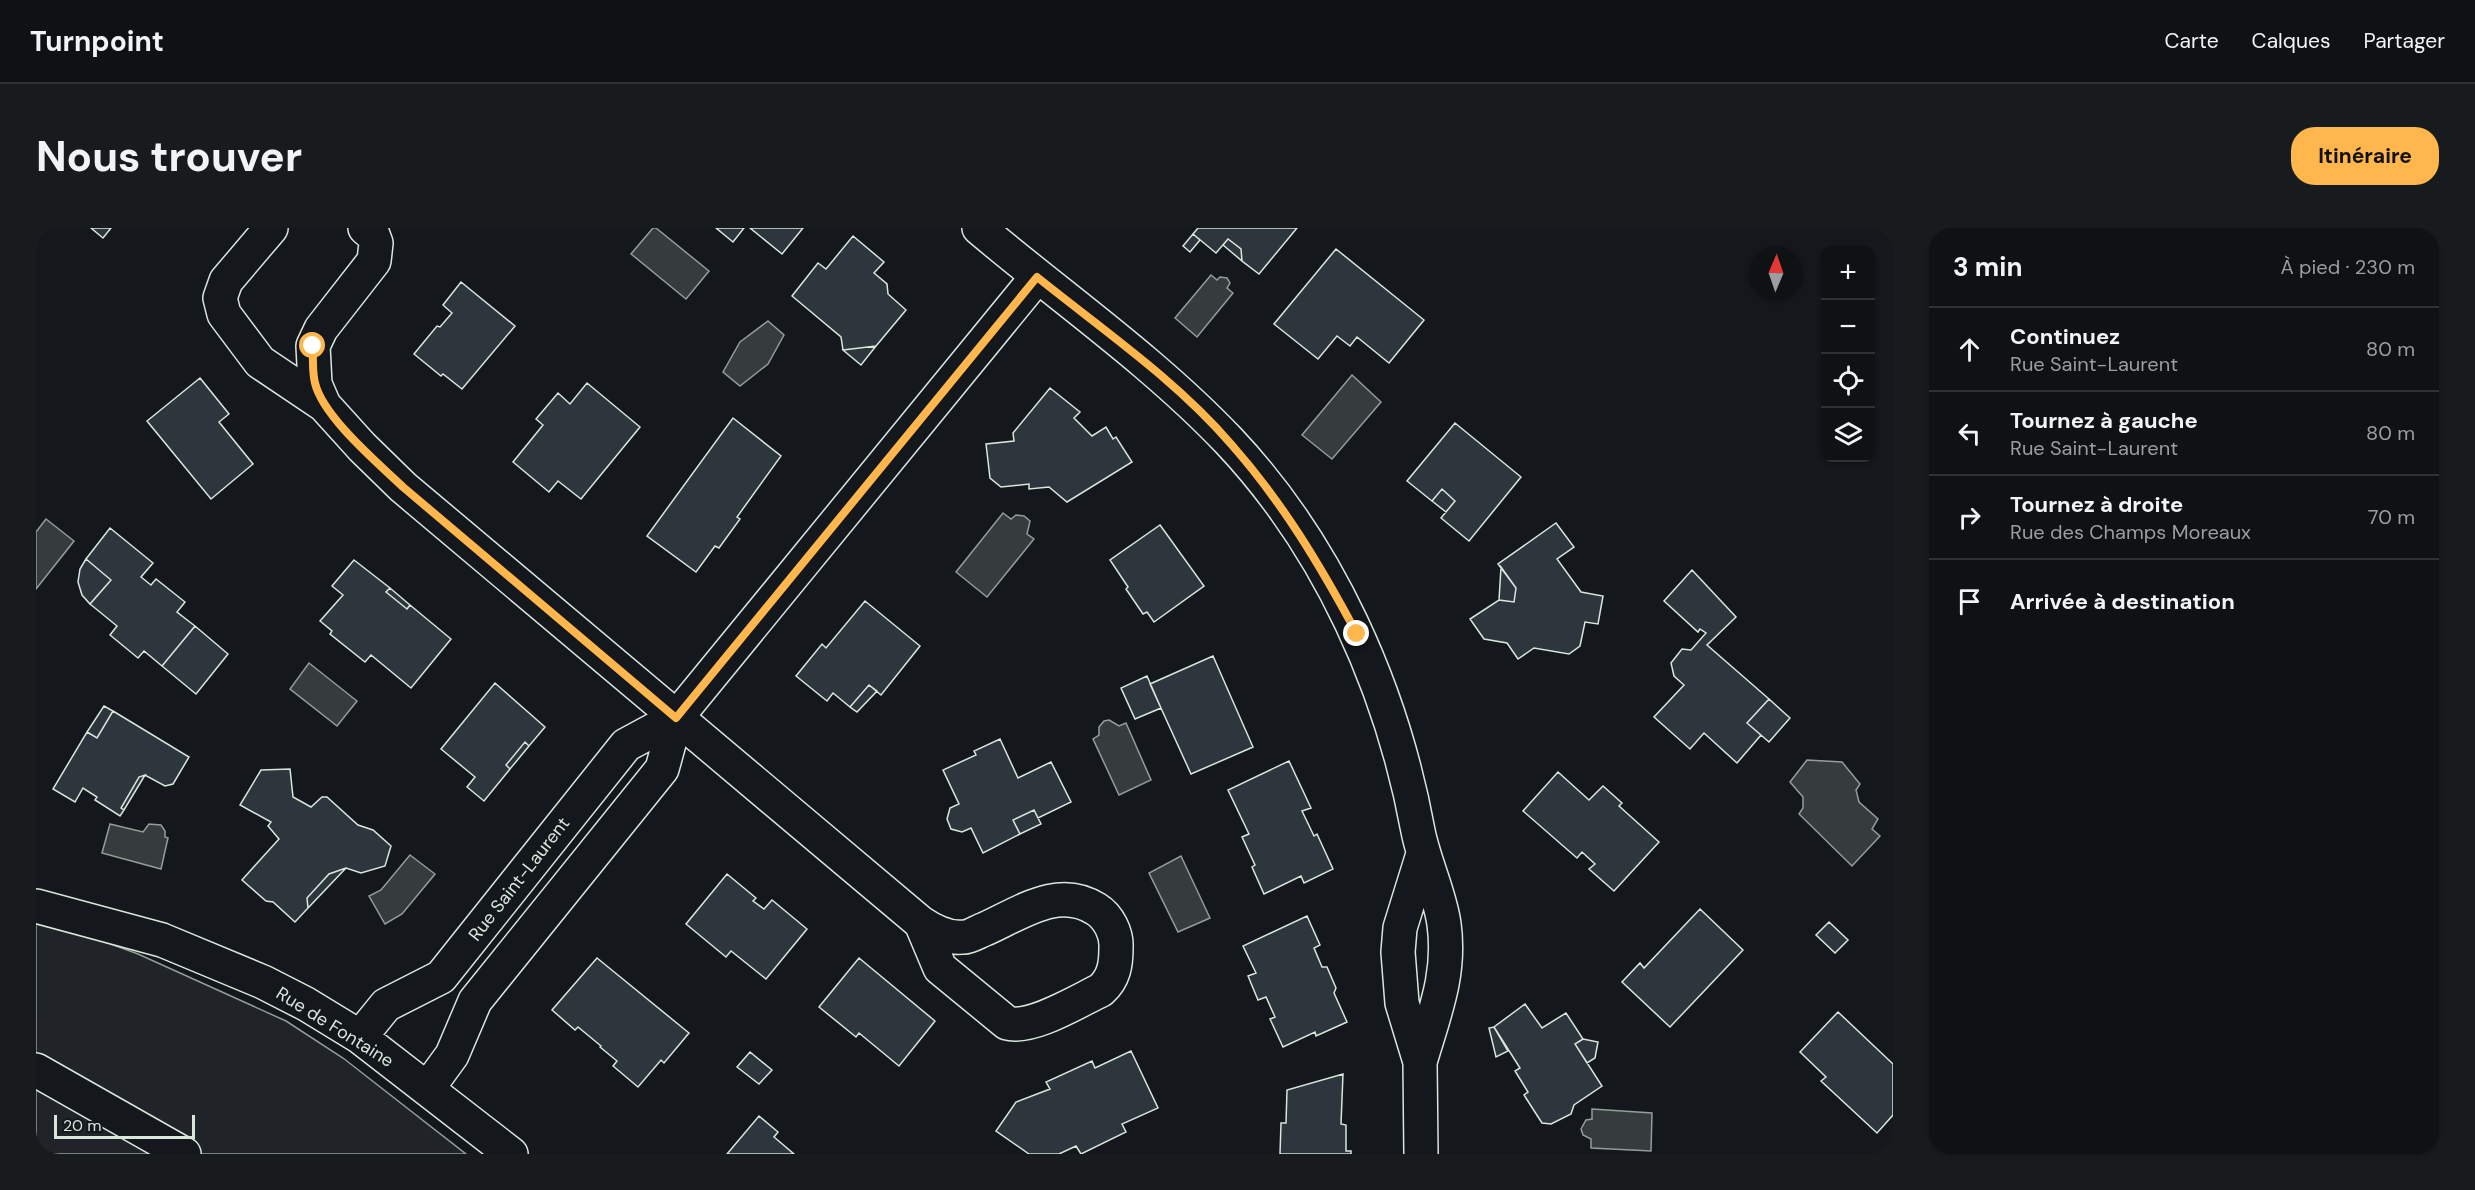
<!DOCTYPE html>
<html lang="fr">
<meta charset="utf-8">
<style>
body{margin:0;font-family:"DM Sans",sans-serif;background:#181b1e;color:#f1f3f6}
.controls{position:absolute;right:18px;top:18px;display:grid;overflow:hidden;border-radius:12px;box-shadow:0 2px 4px #0004}
.controls button{width:54px;height:54px;display:grid;place-items:center;padding:0;border:0;border-bottom:2px solid #2f3234;background:#0f1215;color:#f1f3f6;font:30px sans-serif}
.compass{position:absolute;left:1713px;top:18px;width:54px;height:54px;border-radius:50%;background:#0f1215;box-shadow:0 2px 4px #0004;rotate:2deg}
.scale{position:absolute;left:18px;bottom:15px;width:141px;box-sizing:border-box;padding-left:6px;border:3px solid #d8e6dc;border-top:0;font-size:16px;line-height:21px;white-space:nowrap;color:#d8e6dc;-webkit-text-stroke:4px #14181c;paint-order:stroke}
.stop{position:absolute;width:18px;height:18px;margin:-14px;border:4px solid #ffb74d;border-radius:50%;background:#fff}
.stop.end{background:#ffb74d;border-color:#fff;box-shadow:0 2px 6px #0008}
.list{margin:0;padding:0;list-style:none}
h2{display:flex;justify-content:space-between;align-items:center;height:78px;margin:0;padding:0 24px;font-size:26px}
h2 small{font-size:20px;font-weight:400;color:#9b9ea0}
.list li{display:grid;grid-template-columns:39px 1fr auto;gap:18px;align-items:center;box-sizing:border-box;height:84px;padding:0 24px;border-top:2px solid #2f3234}
.list b{display:block;font-size:22px;white-space:nowrap}
.list p{margin:0;font-size:20px;white-space:nowrap;color:#9b9ea0}
.list em{font-size:20px;font-style:normal;color:#9b9ea0}
.icon{flex:none;width:33px;height:33px;fill:none;stroke:currentColor;stroke-width:2;stroke-linecap:round;stroke-linejoin:round}
.map{position:relative;flex:none;width:1857px;height:926px;overflow:hidden;border-radius:24px}
header{display:flex;align-items:center;gap:36px;box-sizing:border-box;height:84px;padding:0 30px;background:#0f1215;border-bottom:2px solid #2f3234}
header strong{font-size:28px}
nav{display:flex;gap:33px;margin-inline-start:auto;font-size:21px}
.intro{display:flex;align-items:center;justify-content:space-between;box-sizing:border-box;height:144px;padding:0 36px}
h1{margin:0;font-size:42px}
.button{padding:15px 27px;border-radius:24px;background:#ffb74d;color:#111;font-size:21px;font-weight:700}
main{display:flex;gap:36px;padding:0 36px}
aside{flex:1;background:#0f1215;border-radius:24px;box-shadow:0 2px 4px #0004}
.map>svg:first-child{display:block}
</style>
<header>
<strong>Turnpoint</strong>
<nav><a>Carte</a><a>Calques</a><a>Partager</a></nav>
</header>
<div class="intro"><h1>Nous trouver</h1><a class="button">Itinéraire</a></div>
<main>
<div class="map">
<svg width="1857" height="926" viewBox="0 0 1857 926">
<rect width="100%" height="100%" fill="#14181c"/>
<path fill="#202428" stroke="#939e99" stroke-width="1.5" d="M0,694L50,707L102,726L250,793L307,830L430,926H0Z"/>
<path fill="#363b3e" stroke="#939e99" stroke-width="1.5" d="M617,0H620L673,43L650,71L595,26Z
M1175,47L1181,52L1184,49L1191,50L1194,55L1191,60L1197,65L1161,109L1139,90Z
M732,93L748,107L732,136L704,158L687,144L704,114Z
M1316,147L1345,174L1296,231L1266,207Z
M967,285L975,291L980,287L988,288L994,293L991,306L998,311L951,369L920,344Z
M10,291L38,313L0,361V304Z
M273,435L321,473L301,498L254,461Z
M1073,492L1083,498L1090,495L1115,552L1083,567L1057,511L1063,507V499L1068,493Z
M1771,532L1806,534L1824,556L1820,562L1823,574L1842,591L1836,601L1844,608L1816,638L1763,586L1767,580V569L1754,554Z
M74,596L107,604L113,596L125,597L129,603V609L132,610L125,641L66,625Z
M374,627L399,646L366,686L349,696L333,668L345,662Z
M1145,628L1174,690L1142,704L1113,645Z
M1556,881L1616,885L1615,923L1555,920V911L1547,907L1545,901L1550,892L1556,891Z"/>
<path fill="#2c363c" stroke="#d8e6dc" stroke-width="1.5" d="M55,0H75L67,10Z
M680,0H708L697,14Z
M714,0H767L746,26Z
M1162,0H1261L1223,46L1206,33L1205,21L1192,11L1180,25L1157,6Z
M1157,6L1164,12L1154,24L1147,18Z
M817,8L848,34L838,45L851,56L852,66L870,82L840,118L807,122L805,109L756,68L782,35L790,41Z
M1192,11L1205,21L1206,33L1187,17Z
M1300,21L1388,92L1353,135L1321,109L1314,118L1301,108L1282,131L1238,96Z
M425,54L479,98L426,161L407,146L405,148L378,126L401,98L404,99L416,85L407,77Z
M840,118L825,137L807,122Z
M164,150L193,186L183,194L217,236L175,271L111,193Z
M551,155L604,199L545,271L522,253L513,264L477,234L507,197L500,191L522,165L534,176Z
M1014,160L1044,184L1038,190L1056,208L1070,199L1077,211L1080,209L1096,234L1031,274L1013,259L993,261V256L965,259L954,250L950,216L978,213L977,205Z
M697,190L745,228L701,289L704,291L683,320L679,318L660,344L611,308Z
M1419,195L1485,249L1433,313L1405,290L1419,273L1406,261L1396,273L1371,253Z
M1406,261L1419,273L1410,284L1396,273Z
M1520,295L1538,319L1521,331L1545,364L1567,368L1562,396L1549,394L1544,418L1533,426L1498,420L1482,431L1471,415L1448,411L1434,391L1463,372L1478,374L1480,360L1462,336Z
M1124,297L1168,358L1118,394L1111,384L1107,386L1090,361L1092,359L1074,332Z
M74,300L117,335L105,349L115,357L120,351L149,374L141,384L159,398L126,438L108,423L102,430L74,407L81,398L54,376L75,352L50,331Z
M50,331L75,352L54,376L46,367L42,354L44,341Z
M318,332L354,360L350,364L371,381L374,377L415,411L375,460L335,427L329,434L294,406L296,403L284,393L307,367L296,358Z
M1465,339L1480,360L1478,374L1463,372Z
M1656,342L1700,389L1671,417L1733,471L1711,495L1725,507L1701,535L1668,505L1654,521L1618,489L1648,457L1638,448L1635,435L1646,421L1655,422L1670,405L1664,401L1662,404L1628,373Z
M354,360L374,377L371,381L350,364Z
M829,373L884,418L845,467L833,457L814,479L797,465L791,473L760,448L786,416L790,420Z
M159,398L192,426L160,466L126,438Z
M1177,428L1217,519L1155,546L1114,456Z
M1111,448L1125,480L1099,491L1085,460Z
M459,455L509,499L493,518L489,514L470,537L474,541L448,573L431,559L439,549L405,521Z
M833,457L841,463L821,484L814,479Z
M1733,471L1754,490L1733,514L1711,495Z
M68,478L77,483L61,510L51,504Z
M77,483L153,529L137,556L129,558L109,547L103,549L85,580L88,582L84,588L59,572L61,569L47,560L39,574L17,561L51,504L61,510Z
M964,511L982,550L1015,534L1035,574L1002,590L998,582L977,592L984,606L947,625L935,600L926,604L915,601L911,591L914,580L923,576L907,542L940,527L938,523Z
M489,514L493,518L474,541L470,537Z
M1253,533L1275,580L1266,583L1278,608L1281,606L1297,641L1268,655L1265,648L1228,666L1216,639L1219,637L1206,609L1213,606L1192,562Z
M254,541L257,569L275,579L286,569H291L322,597L337,602L355,618L349,638L325,645L310,640L293,646L271,670L272,680L259,694L237,674L230,673L206,652L243,611L232,598L235,594L204,577L225,542Z
M1522,544L1553,572L1567,558L1586,575L1583,578L1623,614L1578,663L1553,641L1559,636L1546,624L1541,630L1487,583Z
M109,547L88,582L85,580L103,549Z
M998,582L1005,596L984,606L977,592Z
M310,640L272,680L271,670L293,646Z
M691,646L720,670L717,673L728,681L736,672L771,701L730,751L695,723L690,729L650,696Z
M1664,681L1707,722L1634,799L1586,754L1604,735L1608,740Z
M1271,688L1284,717L1278,720L1286,739H1291L1300,760L1298,765L1311,794L1280,808L1279,804L1247,819L1234,791L1239,789L1230,769L1222,772L1212,748L1220,745L1207,718Z
M1793,694L1812,712L1799,725L1780,707Z
M561,730L653,805L628,835L625,832L602,859L577,838L581,833L564,819L565,818L542,799L539,802L516,782Z
M823,730L899,793L863,838L823,805L820,809L783,779Z
M1489,776L1506,800L1530,785L1547,811L1539,816L1566,858L1538,877L1535,886L1515,896L1506,895L1488,867L1492,864L1479,843L1484,840L1458,799Z
M1802,784L1857,836V887L1841,905L1785,853L1790,849L1764,824Z
M1458,799L1472,823L1460,829L1453,800Z
M1547,811L1562,814L1559,830L1551,835L1539,816Z
M1095,823L1122,880L1086,896L1090,904L1045,926L1040,918L1023,926H993L960,903L980,874L1014,861L1010,854L1056,833L1059,840Z
M714,824L736,842L723,856L701,839Z
M1307,846L1305,896L1310,897V923H1315V926H1244L1245,895H1250L1251,862Z
M723,888L742,904L738,909L758,926H691Z"/>
<g fill="none" stroke-linecap="round" stroke-linejoin="round">
<g stroke="#d8e6dc" stroke-width="36">
<path id="minor" d="M235,0L190,53L184,70L188,86L224,134L288,177L326,219L367,259L885,695C897,703 912,711 928,709C934,709 943,703 949,701C985,685 1022,657 1060,681C1073,689 1081,706 1080,720C1080,737 1078,750 1065,762C1042,773 995,802 971,795L904,740L885,695
M943,0C1026,70 1118,134 1193,213C1293,319 1356,461 1382,603C1388,634 1404,666 1408,696C1415,747 1398,786 1384,834
M288,177L279,156L277,118L285,101L338,33L340,15L337,7L329,0
M0,678L126,712L227,754L270,776L324,809L475,926
M324,809L350,777L405,749L590,517L640,490L1001,49
M0,842L148,926
M392,860L416,827L439,773L626,541L640,490
M1385,926L1384,834L1366,775L1362,724L1364,700L1387,626"/>
</g>
<use href="#minor" stroke="#14181c" stroke-width="33"/>
</g>
<g fill="none" stroke-linecap="round" stroke-linejoin="round">
<path stroke="#ffb74d" stroke-width="8" d="M277,118C277,130 276,143 279,155C287,189 342,235 367,259L640,490L1001,49C1067,102 1140,152 1195,216C1247,275 1284,337 1321,406"/>
</g>
<g text-anchor="middle" dominant-baseline="central" stroke-width="4.5" stroke-linejoin="round" paint-order="stroke">
<g font-size="18" fill="#d8e6dc" stroke="#14181c">
<text transform="translate(483 651) rotate(-52)">Rue Saint-Laurent</text>
<text transform="translate(299 799) rotate(32)">Rue de Fontaine</text>
</g>
</g>
</svg>
<div class="controls">
<button>+</button>
<button>−</button>
<button><svg class="icon" aria-label="locate" viewBox="0 0 24 24"><circle cx="12" cy="12" r="6"/><path d="M12 2v4M12 18v4M2 12h4M18 12h4"/></svg></button>
<button><svg class="icon" aria-label="layers" viewBox="0 0 24 24"><path d="M12 4l9 5-9 5-9-5zM3 14l9 5 9-5"/></svg></button>
</div>
<svg class="compass" viewBox="-18 -18 36 36"><path d="M0-13l5 13h-10z" fill="#e53935"/><path d="M0 13l5-13h-10z" fill="#9b9ea0"/></svg>
<div class="scale">20 m</div>
<div class="stop" style="left:277px;top:118px"></div>
<div class="stop end" style="left:1321px;top:406px"></div>
</div>
<aside>
<h2>3 min<small>À pied · 230 m</small></h2>
<ul class="list">
<li><svg class="icon" aria-label="ahead" viewBox="0 0 24 24"><path d="M12 20V5M6 11l6-6 6 6"/></svg><div><b>Continuez</b><p>Rue Saint-Laurent</p></div><em>80 m</em></li>
<li><svg class="icon" aria-label="left" viewBox="0 0 24 24"><path d="M17 20v-9H6M10 6l-5 5 5 5"/></svg><div><b>Tournez à gauche</b><p>Rue Saint-Laurent</p></div><em>80 m</em></li>
<li><svg class="icon" aria-label="right" viewBox="0 0 24 24"><path d="M7 20v-9h11M14 6l5 5-5 5"/></svg><div><b>Tournez à droite</b><p>Rue des Champs Moreaux</p></div><em>70 m</em></li>
<li><svg class="icon" aria-label="arrive" viewBox="0 0 24 24"><path d="M6 21V4h12l-3 4 3 4H6"/></svg><div><b>Arrivée à destination</b></div></li>
</ul>
</aside>
</main>
